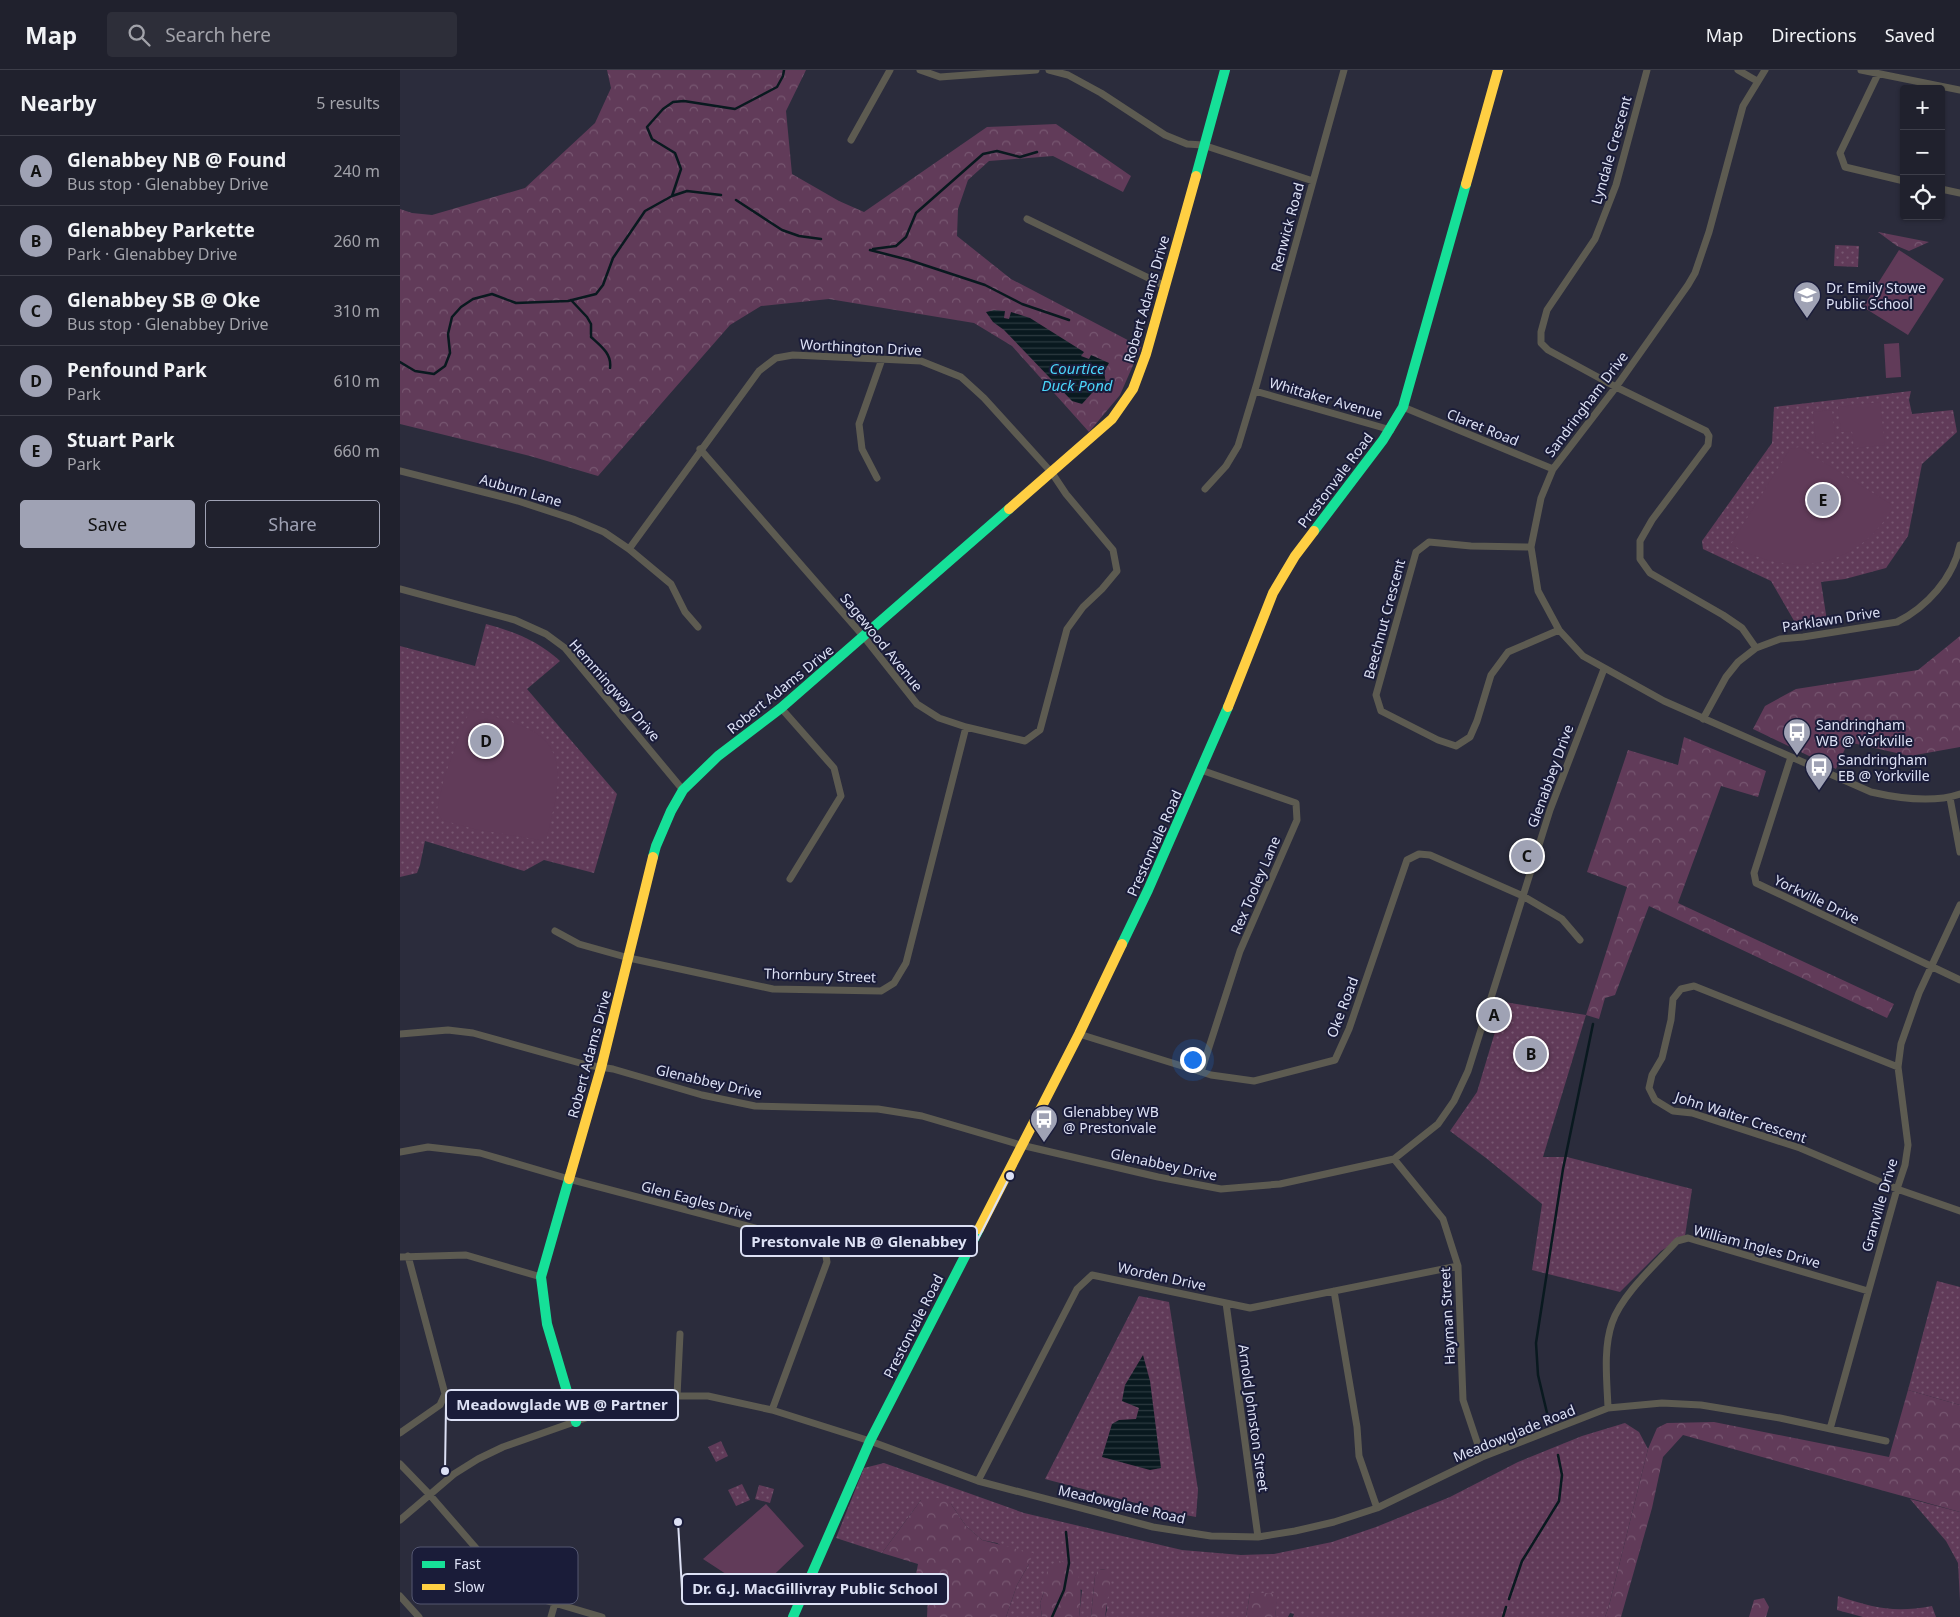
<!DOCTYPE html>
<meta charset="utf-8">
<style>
body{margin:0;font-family:"Noto Sans",sans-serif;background:#2d2e39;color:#f1f3f6}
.controls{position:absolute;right:15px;top:15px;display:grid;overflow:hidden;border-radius:5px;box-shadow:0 1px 4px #0004}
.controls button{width:45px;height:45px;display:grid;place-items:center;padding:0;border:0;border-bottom:1px solid #3d3e49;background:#20212d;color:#f1f3f6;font:25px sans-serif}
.you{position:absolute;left:792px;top:989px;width:18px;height:18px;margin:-12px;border:4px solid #fff;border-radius:50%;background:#1a73e8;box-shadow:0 0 0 8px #1a73e833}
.badge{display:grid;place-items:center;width:32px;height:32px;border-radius:50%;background:#9fa2b4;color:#111;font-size:16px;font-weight:700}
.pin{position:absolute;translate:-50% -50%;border:2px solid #fff;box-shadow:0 1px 5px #0006}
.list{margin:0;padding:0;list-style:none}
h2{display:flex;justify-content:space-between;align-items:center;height:65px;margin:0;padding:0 20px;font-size:21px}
h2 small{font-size:16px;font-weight:400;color:#a2a3aa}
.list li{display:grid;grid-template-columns:32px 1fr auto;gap:15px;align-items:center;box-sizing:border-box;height:70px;padding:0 20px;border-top:1px solid #3d3e49}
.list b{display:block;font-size:19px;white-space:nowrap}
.list p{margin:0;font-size:16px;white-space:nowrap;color:#a2a3aa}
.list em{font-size:16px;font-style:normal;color:#a2a3aa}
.actions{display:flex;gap:10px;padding:15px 20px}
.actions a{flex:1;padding:11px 0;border:1px solid #9fa2b4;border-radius:5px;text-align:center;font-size:18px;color:#9fa2b4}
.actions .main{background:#9fa2b4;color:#111}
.icon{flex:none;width:28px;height:28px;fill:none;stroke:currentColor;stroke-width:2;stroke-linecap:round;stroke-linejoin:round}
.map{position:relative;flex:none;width:1560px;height:1547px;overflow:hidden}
header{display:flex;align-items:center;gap:30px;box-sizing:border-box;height:70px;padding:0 25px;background:#20212d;border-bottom:1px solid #3d3e49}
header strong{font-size:24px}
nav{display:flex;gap:28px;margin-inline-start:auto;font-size:18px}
.search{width:350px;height:45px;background:#2d2e39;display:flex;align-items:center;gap:12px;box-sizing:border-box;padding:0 18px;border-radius:5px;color:#a2a3aa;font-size:19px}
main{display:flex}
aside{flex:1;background:#20212d}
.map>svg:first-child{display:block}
</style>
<header>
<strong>Map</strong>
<div class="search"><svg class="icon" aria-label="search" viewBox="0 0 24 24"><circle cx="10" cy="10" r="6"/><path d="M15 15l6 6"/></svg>Search here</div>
<nav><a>Map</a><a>Directions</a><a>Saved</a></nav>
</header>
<main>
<aside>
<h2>Nearby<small>5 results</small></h2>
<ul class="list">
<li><span class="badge">A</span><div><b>Glenabbey NB @ Found</b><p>Bus stop · Glenabbey Drive</p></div><em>240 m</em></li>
<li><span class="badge">B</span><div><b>Glenabbey Parkette</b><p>Park · Glenabbey Drive</p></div><em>260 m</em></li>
<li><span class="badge">C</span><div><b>Glenabbey SB @ Oke</b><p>Bus stop · Glenabbey Drive</p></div><em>310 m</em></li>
<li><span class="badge">D</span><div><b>Penfound Park</b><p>Park</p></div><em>610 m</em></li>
<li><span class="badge">E</span><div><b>Stuart Park</b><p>Park</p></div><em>660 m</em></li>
</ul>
<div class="actions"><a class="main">Save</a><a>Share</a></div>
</aside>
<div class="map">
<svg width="1560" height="1547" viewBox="0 0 1560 1547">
<defs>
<pattern id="green-dots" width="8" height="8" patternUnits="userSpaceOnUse" patternTransform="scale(1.25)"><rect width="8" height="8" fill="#613b59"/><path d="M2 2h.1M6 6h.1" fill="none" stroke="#775771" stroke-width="1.8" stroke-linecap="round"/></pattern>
<pattern id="forest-crowns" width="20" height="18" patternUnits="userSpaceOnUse" patternTransform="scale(1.25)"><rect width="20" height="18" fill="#613b59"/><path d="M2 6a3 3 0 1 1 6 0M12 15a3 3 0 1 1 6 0" fill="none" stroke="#775771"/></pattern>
<pattern id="water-rules" width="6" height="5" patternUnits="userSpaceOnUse" patternTransform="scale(1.25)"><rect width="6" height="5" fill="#09191f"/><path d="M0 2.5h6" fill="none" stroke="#2c3a40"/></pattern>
</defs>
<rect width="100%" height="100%" fill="#2b2c3c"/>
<path fill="url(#green-dots)" d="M1435,175L1459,176L1458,197L1434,196Z
M1511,321L1509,330L1512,344L1553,340L1557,362L1522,394L1508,466L1486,498L1445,509L1421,512L1427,551L1397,556L1371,511L1303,479L1302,471L1372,373L1374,337Z
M86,554C115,562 137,570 160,591L127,619L217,724L194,803L144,790L124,801L25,771L20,795L17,803L0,807V576L75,596Z
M1104,932L1186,945L1143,1087H1167L1292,1119L1285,1166L1261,1181L1220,1222L1132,1200L1142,1134L1086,1088L1050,1061L1077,1022Z
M1537,1211L1560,1217V1335L1508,1320Z
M739,1226L769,1232L798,1420L796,1447L770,1442L645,1409Z
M1225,1353L1239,1362L1248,1379L1209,1536L1205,1547H893L894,1544L890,1543L888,1547H875L877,1523H850L846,1547H705L707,1540L706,1500L700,1499L695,1506L691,1547H679L682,1520L644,1509V1522L640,1533L642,1547H606L617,1515L629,1494L597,1473L582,1470L566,1456L551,1434L521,1430L482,1483L436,1468L464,1398L484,1393L624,1443L782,1480L841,1485L874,1484L932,1472L976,1457L1050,1427L1118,1392L1182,1366Z
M321,1371L328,1386L316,1392L308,1377Z
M342,1414L350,1430L336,1436L328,1420Z
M359,1415L374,1419L370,1433L355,1429Z
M1510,1429L1560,1442V1531L1558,1493L1546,1471Z
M1438,1526C1474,1538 1494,1543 1532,1536L1536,1547H1463L1437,1540Z"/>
<path fill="url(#forest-crowns)" d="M207,0H406L386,41L392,104L439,131L464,142L587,57L656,54L731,106L723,122L653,86L589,91L568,110L558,139L557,166L611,209L741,277L720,325L689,362L612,276L574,253L429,229L361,236L330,255L198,406L130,386L0,354V139L12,143L32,145L125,118L195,53L211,18Z
M1478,162L1529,172L1509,181L1497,176Z
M1560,566V677L1510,686L1448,672L1436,699L1353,659L1365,636L1396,619L1518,600Z
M1284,667L1366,701L1358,727L1321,716L1278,833L1494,934L1487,948L1249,836L1215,925L1205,928L1199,949L1186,945L1227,817L1187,802L1228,680L1278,695Z
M1508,1320L1560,1335V1442L1283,1365L1263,1387L1252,1438L1221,1547H1205L1209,1536L1248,1379L1257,1358L1267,1353L1314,1352L1489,1387Z
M537,1428L551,1434L566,1456L582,1470L633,1483L629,1494L617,1515L606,1547H527L528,1525L513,1520L518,1494L482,1483L521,1430Z
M659,1491L674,1495C683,1513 681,1528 679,1547H642L640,1533L644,1522V1509L650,1495Z
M699,1499L706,1500L711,1506L705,1547H691L695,1506Z
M850,1523H878L875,1547H846Z
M1364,1528L1369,1537L1366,1547H1349L1354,1530Z"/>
<path fill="#613b59" d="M1499,180L1544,209L1508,265L1463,237Z
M1499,273L1501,307L1486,308L1484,274Z
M1480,332L1485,375L1454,378L1452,361L1441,362L1438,337Z
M1432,340L1436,372L1416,374L1413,342Z
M1399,377L1494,436C1458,499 1391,510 1331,474L1390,379Z
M70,639C89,645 111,650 129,659C175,681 154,733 146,771L74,759L42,750L37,740L44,708Z
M366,1434L404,1476L355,1523L303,1489Z"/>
<path fill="url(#water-rules)" d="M594,240L605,241L604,248L609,249L611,242L630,248L684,282L681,286L689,289L691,285L709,293L704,302L706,313L700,314L682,334L672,331L604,260L593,252L586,242Z
M743,1285L750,1311L761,1398L750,1400L702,1387L712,1354L719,1350L736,1349L739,1338L722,1331L725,1315Z"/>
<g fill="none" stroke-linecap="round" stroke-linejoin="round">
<path stroke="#09191f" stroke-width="2.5" d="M272,126L287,121L321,125
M336,130L382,160L399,166L421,169
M473,179L496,176L506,167L516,143L583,84L597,81L620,87L637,82
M470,180L509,190L585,215L622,234L669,250
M171,230L187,247L191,254V267C201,276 212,284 210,298
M0,292L15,301L34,304L45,296L50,283L48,264L52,247L61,237L73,229L92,224L116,233L168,231L196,224L203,215L213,188L245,141L272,126L281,99L275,83L252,69L247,57L263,39L273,32L284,31L335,39L377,17L383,6L384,0
M1147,1343L1138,1305L1136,1273L1163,1099L1193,954
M1109,1529L1122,1491L1159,1431L1162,1405L1158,1385
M652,1547L664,1520L669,1493L666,1462
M1103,1547L1106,1537"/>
<path stroke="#5d5b51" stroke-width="7" d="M520,0L540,7L636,0
M649,0L668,5L701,23L765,65L787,74L803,75L913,111
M1247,0L1216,115L1195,169L1147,240L1141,262V273L1148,280L1216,317L1306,361L1309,366L1308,375L1252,450L1240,471V489L1250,503L1323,545L1342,558L1356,578
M1338,0L1357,11
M1365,0L1343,36L1309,162L1295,203L1288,215L1216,317L1153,399L1141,428L1131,477L1138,521L1159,560L1183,586L1264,631L1471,722C1497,728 1534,733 1560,724
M1461,0L1560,20
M1478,4L1440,83L1445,97L1504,111
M451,70L490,0
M1541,119L1560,123
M627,149L765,216
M855,321L991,360
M1003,337L1153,399
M0,401L118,431L173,449L204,462L229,479L271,514L285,542L298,557
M477,408L462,379L459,354L482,289
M805,419L826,396L838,376L857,313L944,0
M1131,477L1071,476L1029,472L1016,482L976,625L981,641L1038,670L1056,676L1070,667L1077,651L1091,605L1108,582L1159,560
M229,479L359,301L376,288L393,285L521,291L561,307L584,328L652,403L666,424L713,480L717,501L702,519L683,537L667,559L640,660L625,671L566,657L539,648L517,634L464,567L300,379
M0,519L115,550L146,564L165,578L283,720
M381,638L434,698L441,726L390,809
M1303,649L1326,607L1338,592L1356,578L1380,569L1403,567L1497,552C1527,537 1553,508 1560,475
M1391,687L1354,803L1356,813L1560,910
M801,700L896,733L897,750L840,881L801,1002
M1550,728L1560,782
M155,861L179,874L229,888L373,919L481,921L494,913L506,893L566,657
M0,964L48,960L73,963L187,995L213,999L302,1025L355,1036L478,1039L522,1046L621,1075L758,1107L821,1119L880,1114L994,1089L1038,1054L1054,1031L1068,1001L1150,740L1204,599
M679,964L811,1005L854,1011L935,990L949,959L1007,790L1019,784L1030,785L1123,826L1162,849L1180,870
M1498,997L1294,916L1281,919L1273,929L1271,950L1262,988L1252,1005L1249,1018L1255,1030L1273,1041L1292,1043L1400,1078L1497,1119L1560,1141
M0,1082L28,1077L80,1083L169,1109L416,1174L425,1181L427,1192L372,1340
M994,1089L1043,1149L1058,1196L1063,1330L1082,1387
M0,1187L66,1185L141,1207
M934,1221L957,1357L959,1386L977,1438
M826,1233L858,1467
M277,1326L280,1264
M1208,1338C1207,1311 1203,1279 1212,1253C1222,1224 1256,1194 1277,1171L1288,1168L1468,1221
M1430,1359L1497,1119L1505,1095L1508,1075L1498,997L1501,974L1519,923L1560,835
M0,1363L40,1335L45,1324L8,1186
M0,1394L29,1424L95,1500L109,1513L134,1527L202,1547
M578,1411L677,1219L692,1205L850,1238L1058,1196
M0,1450L54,1404L78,1389L103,1377L214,1338L253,1329L277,1326H308L372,1340L470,1371L578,1411L753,1457L811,1466L858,1467L895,1461L934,1452L977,1438L1082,1387L1208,1338L1262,1333L1301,1335L1380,1348L1486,1371
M0,1526L19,1547
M151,1547L155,1533"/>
<path stroke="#16e098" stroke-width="10" d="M796,106L825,0
M914,461L983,370L1003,337L1066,114
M253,787L256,776L271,741L283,720L318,686L381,638L609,439
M722,874L748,820L828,637
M169,1109L141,1207L147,1254L176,1352
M393,1547L470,1371L579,1159"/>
<path stroke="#ffcf43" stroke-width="10" d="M1066,114L1098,0
M609,439L712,349L733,319L746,284L796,106
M828,637L873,523L895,486L914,461
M169,1109L201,998L253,787
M579,1159L679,964L722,874"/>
</g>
<defs>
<g id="school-pin" transform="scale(1.4375)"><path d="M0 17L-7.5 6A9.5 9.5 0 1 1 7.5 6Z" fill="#9fa2b4" stroke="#1a1c39"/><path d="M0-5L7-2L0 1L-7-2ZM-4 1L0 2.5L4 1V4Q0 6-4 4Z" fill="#fff"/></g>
<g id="bus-pin" transform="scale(1.4375)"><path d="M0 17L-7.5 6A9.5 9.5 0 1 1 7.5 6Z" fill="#9fa2b4" stroke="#1a1c39"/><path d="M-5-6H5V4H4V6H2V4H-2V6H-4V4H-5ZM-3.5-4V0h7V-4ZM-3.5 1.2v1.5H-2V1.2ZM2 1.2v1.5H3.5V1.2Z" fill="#fff"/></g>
</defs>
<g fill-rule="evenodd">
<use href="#school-pin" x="1407" y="225"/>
<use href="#bus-pin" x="1397" y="662"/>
<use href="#bus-pin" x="1419" y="697"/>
<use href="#bus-pin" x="644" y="1049"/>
</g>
<g text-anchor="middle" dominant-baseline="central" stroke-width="4" stroke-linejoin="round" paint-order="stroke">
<g font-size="14" fill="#dde1f5" stroke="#1a1c39">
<text transform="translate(1211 80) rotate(-74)">Lyndale Crescent</text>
<text transform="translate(887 157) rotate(-75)">Renwick Road</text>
<text transform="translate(746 229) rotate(-74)">Robert Adams Drive</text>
<text transform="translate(461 277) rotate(3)">Worthington Drive</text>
<text transform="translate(926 328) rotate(16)">Whittaker Avenue</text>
<text transform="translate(1186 334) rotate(-53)">Sandringham Drive</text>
<text transform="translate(1083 357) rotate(22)">Claret Road</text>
<text transform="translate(935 410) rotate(-53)">Prestonvale Road</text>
<text transform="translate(121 420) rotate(16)">Auburn Lane</text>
<text transform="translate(984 549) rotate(-75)">Beechnut Crescent</text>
<text transform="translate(1431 549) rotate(-9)">Parklawn Drive</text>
<text transform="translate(482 572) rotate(51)">Sagewood Avenue</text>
<text transform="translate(380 619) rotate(-39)">Robert Adams Drive</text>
<text transform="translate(215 620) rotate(49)">Hemmingway Drive</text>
<text transform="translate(1150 706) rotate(-70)">Glenabbey Drive</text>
<text transform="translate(754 773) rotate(-66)">Prestonvale Road</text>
<text transform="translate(855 815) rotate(-67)">Rex Tooley Lane</text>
<text transform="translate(1417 829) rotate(26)">Yorkville Drive</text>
<text transform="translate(420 905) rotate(2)">Thornbury Street</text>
<text transform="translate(942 937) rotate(-69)">Oke Road</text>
<text transform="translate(189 984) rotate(-75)">Robert Adams Drive</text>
<text transform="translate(309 1011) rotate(13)">Glenabbey Drive</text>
<text transform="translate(1341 1047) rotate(18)">John Walter Crescent</text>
<text transform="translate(764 1094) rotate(12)">Glenabbey Drive</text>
<text transform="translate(297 1130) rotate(15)">Glen Eagles Drive</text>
<text transform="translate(1479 1135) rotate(-74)">Granville Drive</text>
<text transform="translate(1357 1176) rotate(15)">William Ingles Drive</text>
<text transform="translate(762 1206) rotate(12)">Worden Drive</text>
<text transform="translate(1047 1246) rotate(-93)">Hayman Street</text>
<text transform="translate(513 1256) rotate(-63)">Prestonvale Road</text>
<text transform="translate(854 1348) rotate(82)">Arnold Johnston Street</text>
<text transform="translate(1114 1363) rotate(-22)">Meadowglade Road</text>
<text transform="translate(722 1434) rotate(13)">Meadowglade Road</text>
</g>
<g font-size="14" fill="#dde1f5" stroke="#1a1c39" text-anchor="start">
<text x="1426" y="217">Dr. Emily Stowe<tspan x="1426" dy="16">Public School</tspan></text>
<text x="1416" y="654">Sandringham<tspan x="1416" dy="16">WB @ Yorkville</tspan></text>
<text x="1438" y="689">Sandringham<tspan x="1438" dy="16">EB @ Yorkville</tspan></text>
<text x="663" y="1041">Glenabbey WB<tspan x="663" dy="16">@ Prestonvale</tspan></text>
</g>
<g font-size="15" font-style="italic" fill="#4ad6f9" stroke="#1a1c39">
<text x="677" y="298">Courtice<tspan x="677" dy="17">Duck Pond</tspan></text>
</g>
</g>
<rect x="12" y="1477" width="166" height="57" rx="8" fill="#1a1c39" stroke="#545771" stroke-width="1"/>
<rect x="22" y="1491" width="23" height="7" fill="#16e098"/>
<rect x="22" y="1514" width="23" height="6" fill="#ffcf43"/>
<g font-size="14" fill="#dde1f5">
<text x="54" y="1499">Fast</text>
<text x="54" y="1522">Slow</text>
</g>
<path fill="none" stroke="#dde1f5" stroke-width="2" d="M610 1106L577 1171M45 1401L46 1335M278 1452L282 1519"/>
<g fill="#dde1f5" stroke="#1a1c39" stroke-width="2">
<circle cx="610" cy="1106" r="5"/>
<circle cx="45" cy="1401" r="5"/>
<circle cx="278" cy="1452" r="5"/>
</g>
<g fill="#1a1c39" stroke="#dde1f5" stroke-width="2">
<rect x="341" y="1156" width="236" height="30" rx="5"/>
<rect x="46" y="1320" width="232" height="30" rx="5"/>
<rect x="282" y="1504" width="266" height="30" rx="5"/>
</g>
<g font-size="15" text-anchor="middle" font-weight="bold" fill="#dde1f5">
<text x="459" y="1177">Prestonvale NB @ Glenabbey</text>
<text x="162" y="1340">Meadowglade WB @ Partner</text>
<text x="415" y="1524">Dr. G.J. MacGillivray Public School</text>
</g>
</svg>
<div class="controls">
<button>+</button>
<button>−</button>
<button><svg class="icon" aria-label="locate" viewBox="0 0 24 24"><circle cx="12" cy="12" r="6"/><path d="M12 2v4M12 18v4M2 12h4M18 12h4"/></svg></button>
</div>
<div class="you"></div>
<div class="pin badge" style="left:1094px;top:945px">A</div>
<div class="pin badge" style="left:1131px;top:984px">B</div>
<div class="pin badge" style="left:1127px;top:786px">C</div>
<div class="pin badge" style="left:86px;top:671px">D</div>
<div class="pin badge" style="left:1423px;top:430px">E</div>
</div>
</main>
